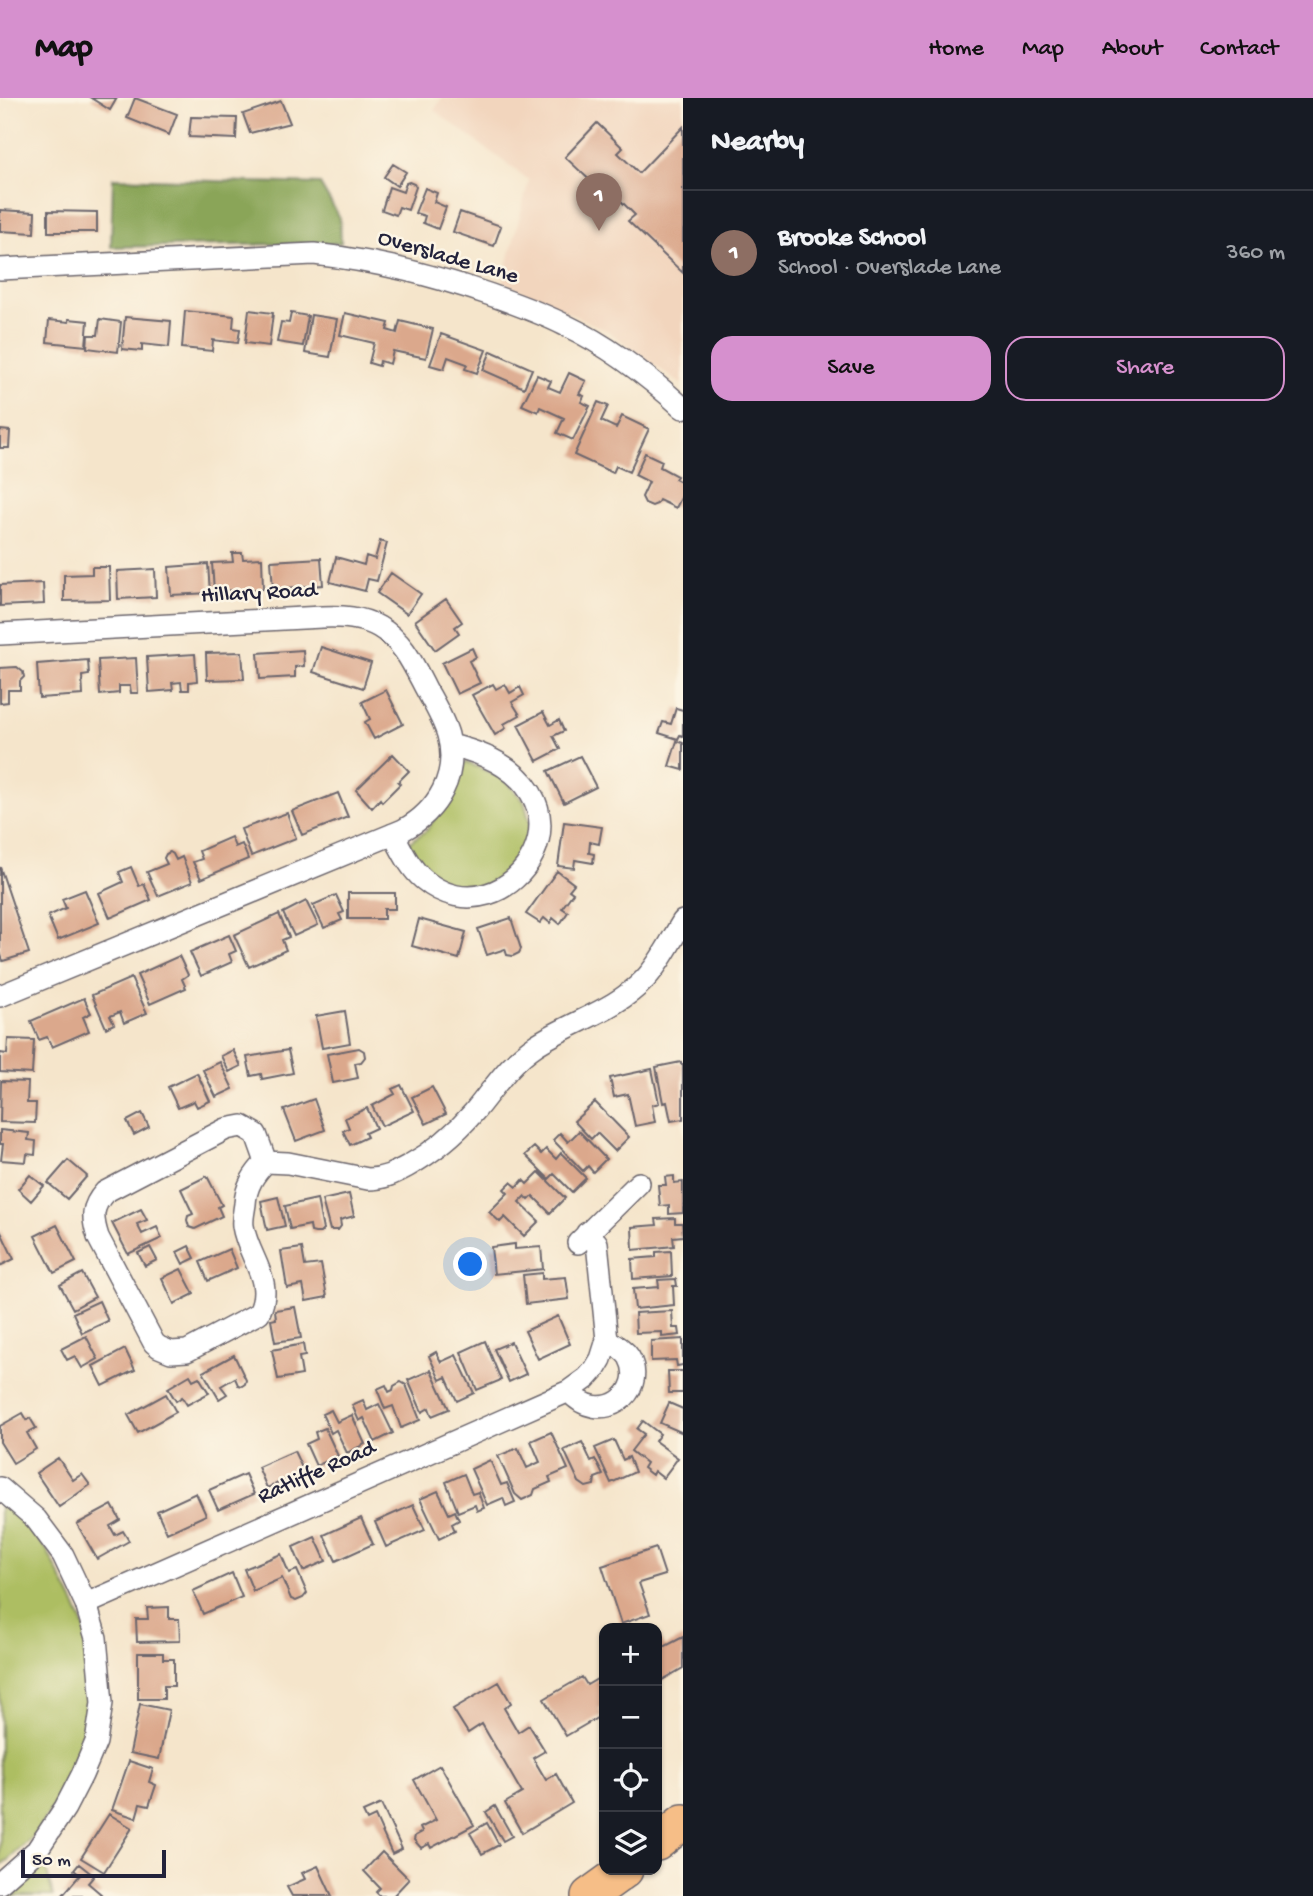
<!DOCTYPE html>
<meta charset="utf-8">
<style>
body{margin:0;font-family:"Gochi Hand",sans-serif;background:#242831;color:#f1f3f6}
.controls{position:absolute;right:21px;bottom:21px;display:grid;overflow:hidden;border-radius:14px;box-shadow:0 2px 5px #0004}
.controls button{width:63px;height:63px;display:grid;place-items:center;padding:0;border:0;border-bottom:2px solid #363941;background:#171b24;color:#f1f3f6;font:35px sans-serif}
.scale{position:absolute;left:21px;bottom:18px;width:145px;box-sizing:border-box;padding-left:7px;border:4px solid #22223b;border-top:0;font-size:19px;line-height:24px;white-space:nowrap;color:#22223b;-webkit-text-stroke:5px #fcf5e5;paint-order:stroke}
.you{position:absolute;left:471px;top:1167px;width:24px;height:24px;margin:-18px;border:5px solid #fff;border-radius:50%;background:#1a73e8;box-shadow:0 0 0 10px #1a73e833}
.badge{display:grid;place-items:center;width:46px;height:46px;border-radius:50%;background:#d690ce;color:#fff;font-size:23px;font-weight:700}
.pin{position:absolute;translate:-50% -58px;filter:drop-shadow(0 2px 4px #0008)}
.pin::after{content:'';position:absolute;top:37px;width:24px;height:21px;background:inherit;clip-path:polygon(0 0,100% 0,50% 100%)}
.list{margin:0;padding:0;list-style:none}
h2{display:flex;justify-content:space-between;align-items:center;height:91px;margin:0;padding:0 28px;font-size:30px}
h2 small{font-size:23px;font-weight:400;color:#9ea1a6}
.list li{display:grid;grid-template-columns:46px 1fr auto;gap:21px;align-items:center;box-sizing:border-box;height:126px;padding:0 28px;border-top:2px solid #363941}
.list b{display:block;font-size:26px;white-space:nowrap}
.list p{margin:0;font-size:23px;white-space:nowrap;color:#9ea1a6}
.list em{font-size:23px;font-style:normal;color:#9ea1a6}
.actions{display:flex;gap:14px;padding:21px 28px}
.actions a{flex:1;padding:16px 0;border:2px solid #d690ce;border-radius:21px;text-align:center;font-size:24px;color:#d690ce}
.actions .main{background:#d690ce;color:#111}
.icon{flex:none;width:38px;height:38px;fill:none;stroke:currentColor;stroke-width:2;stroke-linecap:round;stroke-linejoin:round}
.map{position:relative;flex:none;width:683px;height:1798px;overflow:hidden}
header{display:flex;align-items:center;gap:42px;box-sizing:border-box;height:98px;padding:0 35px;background:#d690ce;color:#111}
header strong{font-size:33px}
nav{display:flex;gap:38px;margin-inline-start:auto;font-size:24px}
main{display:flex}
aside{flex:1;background:#171b24}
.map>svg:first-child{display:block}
</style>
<header>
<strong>Map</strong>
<nav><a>Home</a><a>Map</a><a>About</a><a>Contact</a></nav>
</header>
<main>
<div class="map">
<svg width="683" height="1798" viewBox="0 0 683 1798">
<rect width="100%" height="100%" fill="#fcf5e5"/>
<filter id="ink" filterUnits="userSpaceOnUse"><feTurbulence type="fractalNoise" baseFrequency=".0143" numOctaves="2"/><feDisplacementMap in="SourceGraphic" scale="14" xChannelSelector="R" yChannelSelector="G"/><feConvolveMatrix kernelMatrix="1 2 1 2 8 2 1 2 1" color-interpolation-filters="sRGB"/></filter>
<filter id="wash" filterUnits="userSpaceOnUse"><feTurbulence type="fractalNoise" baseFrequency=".00686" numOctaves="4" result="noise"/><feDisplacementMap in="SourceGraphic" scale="28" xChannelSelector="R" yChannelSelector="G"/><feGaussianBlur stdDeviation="1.57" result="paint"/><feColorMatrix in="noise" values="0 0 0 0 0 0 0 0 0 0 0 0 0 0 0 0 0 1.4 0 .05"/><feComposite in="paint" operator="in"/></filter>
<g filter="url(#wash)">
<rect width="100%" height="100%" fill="#f5e5cb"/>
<path fill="#f2d5bd" d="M442,0H683V284L681,286L608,233L503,184L529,82L434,12Z"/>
<path fill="#adbe62" stroke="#68704e" stroke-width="2" d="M466,664L503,680L524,703L532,733L521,766L504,782L464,792L428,775L408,745L427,732L446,704L458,666Z
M0,1401L8,1406L47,1452L77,1511L88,1539L92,1601L85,1638L64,1690L36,1736L1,1768H0Z
M45,1766L53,1798H9Z"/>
<path fill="#8aa558" stroke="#56644a" stroke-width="2" d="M113,80L320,86L340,120L341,145L111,149Z"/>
<g id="blocks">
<path fill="#dba88c" d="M91,0H117L110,12Z
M135,0L177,16L169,37L127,20Z
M281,3L290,25L250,35L243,16Z
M191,19L237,20L236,41L189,39Z
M597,25L623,50L618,55L639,75L683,29V175L628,123L635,117L618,100L613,104L565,59Z
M393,66L406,74L397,88L384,79Z
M409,84L414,86L416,89L408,112L399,109L396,117L382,112L389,89L403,94L406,85Z
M425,90L437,95L434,104L446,109L438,131L423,125L425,118L415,115Z
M0,112L35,114L34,135L0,133Z
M48,113L97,114V134H48Z
M460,114L501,128L494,148L453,134Z
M249,212L273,215L269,248L245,245Z
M185,213L234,218L233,230L240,231L238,245L213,242L212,253L182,250Z
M291,215L308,218L303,248L277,244L281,224L289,225Z
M345,215L389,225L387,232L397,235L400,223L433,231L426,260L393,253L390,266L380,263L379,268L369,265L374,245L340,237Z
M311,217L337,221L330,259L305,255Z
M125,219L171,223L169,249L142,246V253L122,251Z
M69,221L88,223L86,248L47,244L49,222L69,224Z
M100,221L121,224L118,254L87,250L88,237H98Z
M441,236L486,252L477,275L465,271L467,266L448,259L444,271L430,267Z
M491,253L532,271L524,290L483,272Z
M569,275L586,283L579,296L584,298L581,304L590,308L573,342L557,335L564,320L540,309L538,314L522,307L537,277L551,283L548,289L560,294Z
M598,304L608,308L601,323L616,330L622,318L649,331L629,374L616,368L613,375L574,357Z
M0,332L10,333L9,350H0Z
M645,355L662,363L660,369L677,378L675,381L683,385V396L676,410L659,402L657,406L652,408L645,405L642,399L649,384L635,377Z
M380,443L387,445L377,483L368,481L365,493L330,484L336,459L364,467L366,458L375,461Z
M232,455H242L243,461L262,460L263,491L214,493L212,465L233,464Z
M321,460L323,487L273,491L271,463Z
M208,466L210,495L171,497L169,469Z
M92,469H109L110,502L64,503V477L92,476Z
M155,471L156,499L118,501L117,473Z
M391,475L421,496L407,516L377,495Z
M43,485L44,506L0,508V487Z
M446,501L462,524L455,529L459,535L435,552L415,523Z
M321,549L371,565L363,590L313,574Z
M472,550L476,559L469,563L480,585L457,596L442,565Z
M303,552L304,568L295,569V579L260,581L258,555Z
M242,554L244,581L207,582L206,555Z
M195,556L197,583L189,584V592H182L181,584L172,585L173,592L149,594L147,559Z
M136,560L138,595H131L130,588H119V595L100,597L98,562Z
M88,562L89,577L82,578L83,597L39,600L37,566Z
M17,569L23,574L24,579L20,583V592H8V604L0,605V570Z
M493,586L496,591L505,586L510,595L520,589L524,597L512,604L520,617L504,626L506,630L495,637L472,597Z
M386,592L403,626L374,641L365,624L370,621L362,604Z
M676,610L683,612V638L680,637L678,641L659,635L663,624L671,626Z
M543,614L550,627L559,622L564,633L553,638L560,651L537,663L518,627Z
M677,643L683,645V672L669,668Z
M393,656L409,673L398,684L400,686L382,704L380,701L372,710L356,692Z
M580,658L596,689L564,705L548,673Z
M338,695L348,719L302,737L292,713Z
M287,715L296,740L251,758L241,731Z
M564,724L602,729L599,746L590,744L589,755L594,756L593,765L575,762L574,770L558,768Z
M231,739L235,749L242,746L248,761L201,781L193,764L202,761L199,753Z
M170,754L173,756L176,762L182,759L192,784L158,798L147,774L167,766L164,760L166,756Z
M0,769L29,855L3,863L0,854Z
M131,769L139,788L144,786L151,802L110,820L99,795L123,784L119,774Z
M557,773L574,786L569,792L573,795L562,810L568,814L560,826L553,820L550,825L544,820L540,825L526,816Z
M85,792L99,825L58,842L48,818L66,810L62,801Z
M348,795H395V811H384V821H348Z
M336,797L344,814L339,816L342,822L324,830L313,807Z
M306,803L318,827L294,838L283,815Z
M279,816L289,839L282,842L286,852L249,869L234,837Z
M511,820L521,851L519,855L513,858L507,857L505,851L487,857L478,831Z
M419,821L466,834L459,861L412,848Z
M229,837L236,853L229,856L232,864L201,878L190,854Z
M179,858L188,877L182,881L186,890L150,906L137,877Z
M131,880L147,915L124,925L120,914L110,918L114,926L106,930L92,897Z
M84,900L91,915L83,919L89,933L52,949L47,939L39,942L31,923Z
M345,913L350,945L322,950L316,918Z
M8,941L34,942L32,976L0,974V955L7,956Z
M359,950L364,953L365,959L361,964L355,965L358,980L333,985L327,956Z
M233,952L241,968L229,974L221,958Z
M288,952L293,975L262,981L261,976L251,978L247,959Z
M220,964L233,991L216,999L203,972Z
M681,964V966H683V1021L671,1023L667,1004L663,1005L656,969Z
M652,971L659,1005L652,1007L655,1024L635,1028L628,996L614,999L610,980Z
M197,975L210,1003L197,1009L194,1003L178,1010L168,989Z
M1,983L28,984L27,1005H36L35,1025L0,1024Z
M401,987L414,1013L382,1028L372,1008L395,996L392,991Z
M432,989L446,1016L426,1026L412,999Z
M314,1001L325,1032L296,1043L284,1012Z
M595,1004L629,1039L615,1053L597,1035L591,1041L574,1023Z
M367,1010L376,1030L365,1035L367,1039L350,1047L343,1033L349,1030L345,1020Z
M142,1015L149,1029L134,1037L127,1023Z
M0,1032L29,1035L28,1042L36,1043L35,1057L27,1056L26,1064L1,1062L3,1046H0Z
M579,1033L606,1061L593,1074L588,1068L583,1073L553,1042L560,1035L568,1044Z
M534,1049L541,1056L546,1051L556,1061L561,1055L586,1080L572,1094L554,1076L549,1081L525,1057Z
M68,1062L87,1078L67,1101L48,1085Z
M539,1074L565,1100L550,1115L533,1098L529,1102L525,1098L519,1104L539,1123L524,1138L505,1119L500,1124L489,1114L508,1095L504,1091L511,1084L517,1089L523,1082L527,1086Z
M30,1077L44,1088L31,1103L18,1091Z
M207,1078L222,1107L218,1109L222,1118L195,1131L189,1129L187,1122L188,1118L193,1116L181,1091Z
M674,1078V1085L683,1084V1115L669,1116V1107L660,1108L658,1087H666L665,1079Z
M349,1096L354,1118L340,1122L341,1128L338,1132H330L322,1102Z
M278,1099L285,1128L267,1132L261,1103Z
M317,1101L323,1132L320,1135H315L311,1134L310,1127L290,1131L285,1108Z
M141,1111L147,1122L137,1126L142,1136L157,1129L162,1140L128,1156L112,1125Z
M675,1120V1125H682L683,1138L673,1139L674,1148L633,1152L632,1129L657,1127L656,1121Z
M57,1127L76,1164L54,1175L35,1138Z
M0,1132L14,1161L0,1168Z
M515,1146V1151L541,1149L543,1171L494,1176L491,1149Z
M189,1148L195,1160L183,1166L177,1154Z
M150,1149L157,1162L145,1168L138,1155Z
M302,1150L305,1168L321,1166L327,1199L306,1203L303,1187L287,1190L281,1153Z
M229,1151L237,1170L208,1183L200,1164Z
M671,1153L672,1178L633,1181L632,1161L656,1159V1154Z
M181,1171L194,1196L174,1206L162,1180Z
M82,1175L95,1199L73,1211L60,1187Z
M542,1175V1181L566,1179L569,1201L526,1206L523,1177Z
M676,1181L677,1188H673L674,1207L635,1211L633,1191L659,1189L658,1182Z
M99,1203L108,1223L82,1235L73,1215Z
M295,1209L301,1240L275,1244L271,1222L276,1221L275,1212Z
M672,1213L673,1230H679L680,1237L662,1239V1234L636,1235L635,1215Z
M558,1218L570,1246L538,1261L525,1233Z
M86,1238L98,1261L82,1270L75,1258L67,1262L61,1251Z
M683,1241V1267L677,1268L676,1262L651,1263V1243Z
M485,1243L501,1282L477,1292L461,1254Z
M511,1244L526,1276L509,1284L494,1251Z
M303,1246L305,1258L299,1259L302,1277L278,1281L272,1252Z
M125,1251L135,1272L103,1288L93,1268Z
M436,1254L441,1264L456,1257L474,1295L457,1303L446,1279L440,1282L429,1258Z
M234,1257L246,1282L245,1286L242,1288L238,1287L235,1280L221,1288L227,1296L219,1301L203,1274Z
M431,1272L449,1311L432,1318L429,1310L422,1314L408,1282Z
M668,1273H683V1295H669Z
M190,1277L193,1282L199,1279L209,1295L187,1307L182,1299L176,1303L168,1290Z
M401,1284L406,1287L420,1322L401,1330L393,1308L385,1311L377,1291L386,1287L389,1294L393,1292L394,1288Z
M166,1296L176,1314L138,1335L128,1317Z
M363,1302L367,1312L379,1306L393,1335L375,1344L364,1320L359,1323L352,1307Z
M669,1305L683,1311V1335L660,1325Z
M331,1312L337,1324L352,1317L365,1346L347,1355L336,1332L331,1335L322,1316Z
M23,1315L27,1322L30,1320L36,1330L27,1335L36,1351L13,1365L0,1344V1328Z
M643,1323L660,1336L655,1343L678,1360L663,1380L654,1373L652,1377L643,1370L646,1365L631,1353L644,1336L637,1331Z
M325,1330L338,1358L316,1368L306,1346L317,1341L315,1334Z
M551,1334L568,1371L549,1379L551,1384L535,1391L533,1397L522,1402L515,1396L498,1358L518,1350L527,1370L540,1364L531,1343Z
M614,1342L623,1362L629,1359L635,1374L611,1385L595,1350Z
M582,1344L591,1363L595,1361L603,1377L595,1380L594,1387L586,1389L579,1384L564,1352Z
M294,1353L304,1374L267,1390L258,1369Z
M58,1360L73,1382L82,1376L90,1387L59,1409L36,1375Z
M490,1362L501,1387L507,1385L515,1404L506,1408L503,1400L487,1407L471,1371Z
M245,1376L254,1396L218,1412L209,1392Z
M464,1376L472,1396L478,1394L484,1410L477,1413L475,1407L458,1414L446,1384Z
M438,1393L449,1416L455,1413L459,1422L452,1426L455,1433L439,1441L420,1401Z
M196,1395L206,1417L167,1435L157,1413Z
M112,1407L120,1422L110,1428L115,1437L123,1433L129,1443L97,1461L77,1426Z
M413,1407L425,1432L386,1449L375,1424Z
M361,1420L373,1446L336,1463L324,1437Z
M315,1439L326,1463L303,1473L293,1449Z
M656,1450L665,1477L639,1485L650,1516L621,1526L602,1468Z
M281,1456L289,1475L297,1472L307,1495L303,1500L296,1503L291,1501L282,1480L253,1493L244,1471Z
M232,1475L242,1499L203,1516L193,1493Z
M169,1509V1521H179L180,1543L137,1544L136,1521H148L147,1510Z
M657,1536L664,1549L683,1539V1570L657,1585Z
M138,1555H163V1561H174V1588H164V1601H138Z
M604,1577V1608L598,1611L602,1617L566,1638L544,1601L582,1579L587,1587Z
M499,1584L511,1605L504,1610L518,1634L529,1627L545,1653L533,1660L546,1682L556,1676L572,1705L522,1735L505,1705L522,1695L482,1626L468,1635L453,1611Z
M140,1606L169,1612L159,1661L130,1655Z
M129,1663L153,1671L149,1684L156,1687L149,1708L140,1706L136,1720L112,1712Z
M440,1667L474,1727L431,1750L429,1746L421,1750L414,1742L415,1738L422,1734L420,1730L436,1722L414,1682Z
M381,1706L402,1751L392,1756L375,1718L367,1722L363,1714Z
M495,1708L512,1738L503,1743L486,1714Z
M109,1716L132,1730L104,1774L81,1760Z
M487,1725L499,1747L482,1756L470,1735Z
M382,1754L409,1781L393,1798H380L376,1794L380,1790L364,1773Z
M79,1766L94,1778L88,1785L101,1796L99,1798H62L80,1777L74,1772Z
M318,1768L332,1798H292L287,1789L305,1781L302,1775Z"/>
</g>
</g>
<g filter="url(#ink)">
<use href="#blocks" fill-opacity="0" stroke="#6c666d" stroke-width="2"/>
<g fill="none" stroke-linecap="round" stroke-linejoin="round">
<g stroke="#6c666d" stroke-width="24">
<path id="minor" d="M0,171L314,156C377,163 431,176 491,197C516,206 542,215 565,227C609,248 648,278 683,310
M0,536L322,519C342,518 362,519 379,529C403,543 413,566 425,589C433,604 443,620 448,637C459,677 438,713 403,732L0,898
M393,736C402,752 409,769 423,781C508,853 623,687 450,647
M266,1064L256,1036L242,1028L226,1031L105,1094C91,1109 92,1120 98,1139L154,1245L159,1249L171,1254L187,1253L259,1215C275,1182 248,1160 243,1128C242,1121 244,1113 245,1106C246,1088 254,1076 266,1064L288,1065L368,1081C384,1081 395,1075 408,1068C433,1054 456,1035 474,1014C494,990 509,965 536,947C571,924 616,912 645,881C661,864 671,842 683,823
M578,1145L639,1085
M569,1293C600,1330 649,1295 629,1259C624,1251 615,1247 607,1242
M0,1390L36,1421L63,1457L86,1506L96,1540L102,1605L96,1644L82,1677L65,1710L37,1752L0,1785
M86,1506L569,1293L587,1280L595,1271L601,1261L607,1242L597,1145L587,1135"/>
</g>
<g stroke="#6c666d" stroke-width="38">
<path id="trunk" d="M657,1745L683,1724
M589,1798L625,1772"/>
</g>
<use href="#minor" stroke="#fff" stroke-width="21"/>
<use href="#trunk" stroke="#f6be87" stroke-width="35"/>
</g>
</g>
<g text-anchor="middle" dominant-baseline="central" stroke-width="5" stroke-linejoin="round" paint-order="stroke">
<g font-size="23" fill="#22223b" stroke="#fcf5e5">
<text transform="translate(448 160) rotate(16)">Overslade Lane</text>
<text transform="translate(259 496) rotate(-3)">Hillary Road</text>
<text transform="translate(317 1375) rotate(-24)">Ratliffe Road</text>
</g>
</g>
</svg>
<div class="controls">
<button>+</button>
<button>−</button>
<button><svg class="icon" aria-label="locate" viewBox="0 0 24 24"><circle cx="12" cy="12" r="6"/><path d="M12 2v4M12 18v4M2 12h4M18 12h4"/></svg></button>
<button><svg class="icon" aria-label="layers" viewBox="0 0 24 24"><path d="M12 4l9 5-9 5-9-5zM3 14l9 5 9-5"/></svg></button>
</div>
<div class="scale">50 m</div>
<div class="you"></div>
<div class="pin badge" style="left:599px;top:133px;background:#8d6e63">1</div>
</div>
<aside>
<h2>Nearby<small></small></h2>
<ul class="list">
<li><span class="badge" style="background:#8d6e63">1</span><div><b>Brooke School</b><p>School · Overslade Lane</p></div><em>360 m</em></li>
</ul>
<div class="actions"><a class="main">Save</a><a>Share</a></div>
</aside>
</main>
